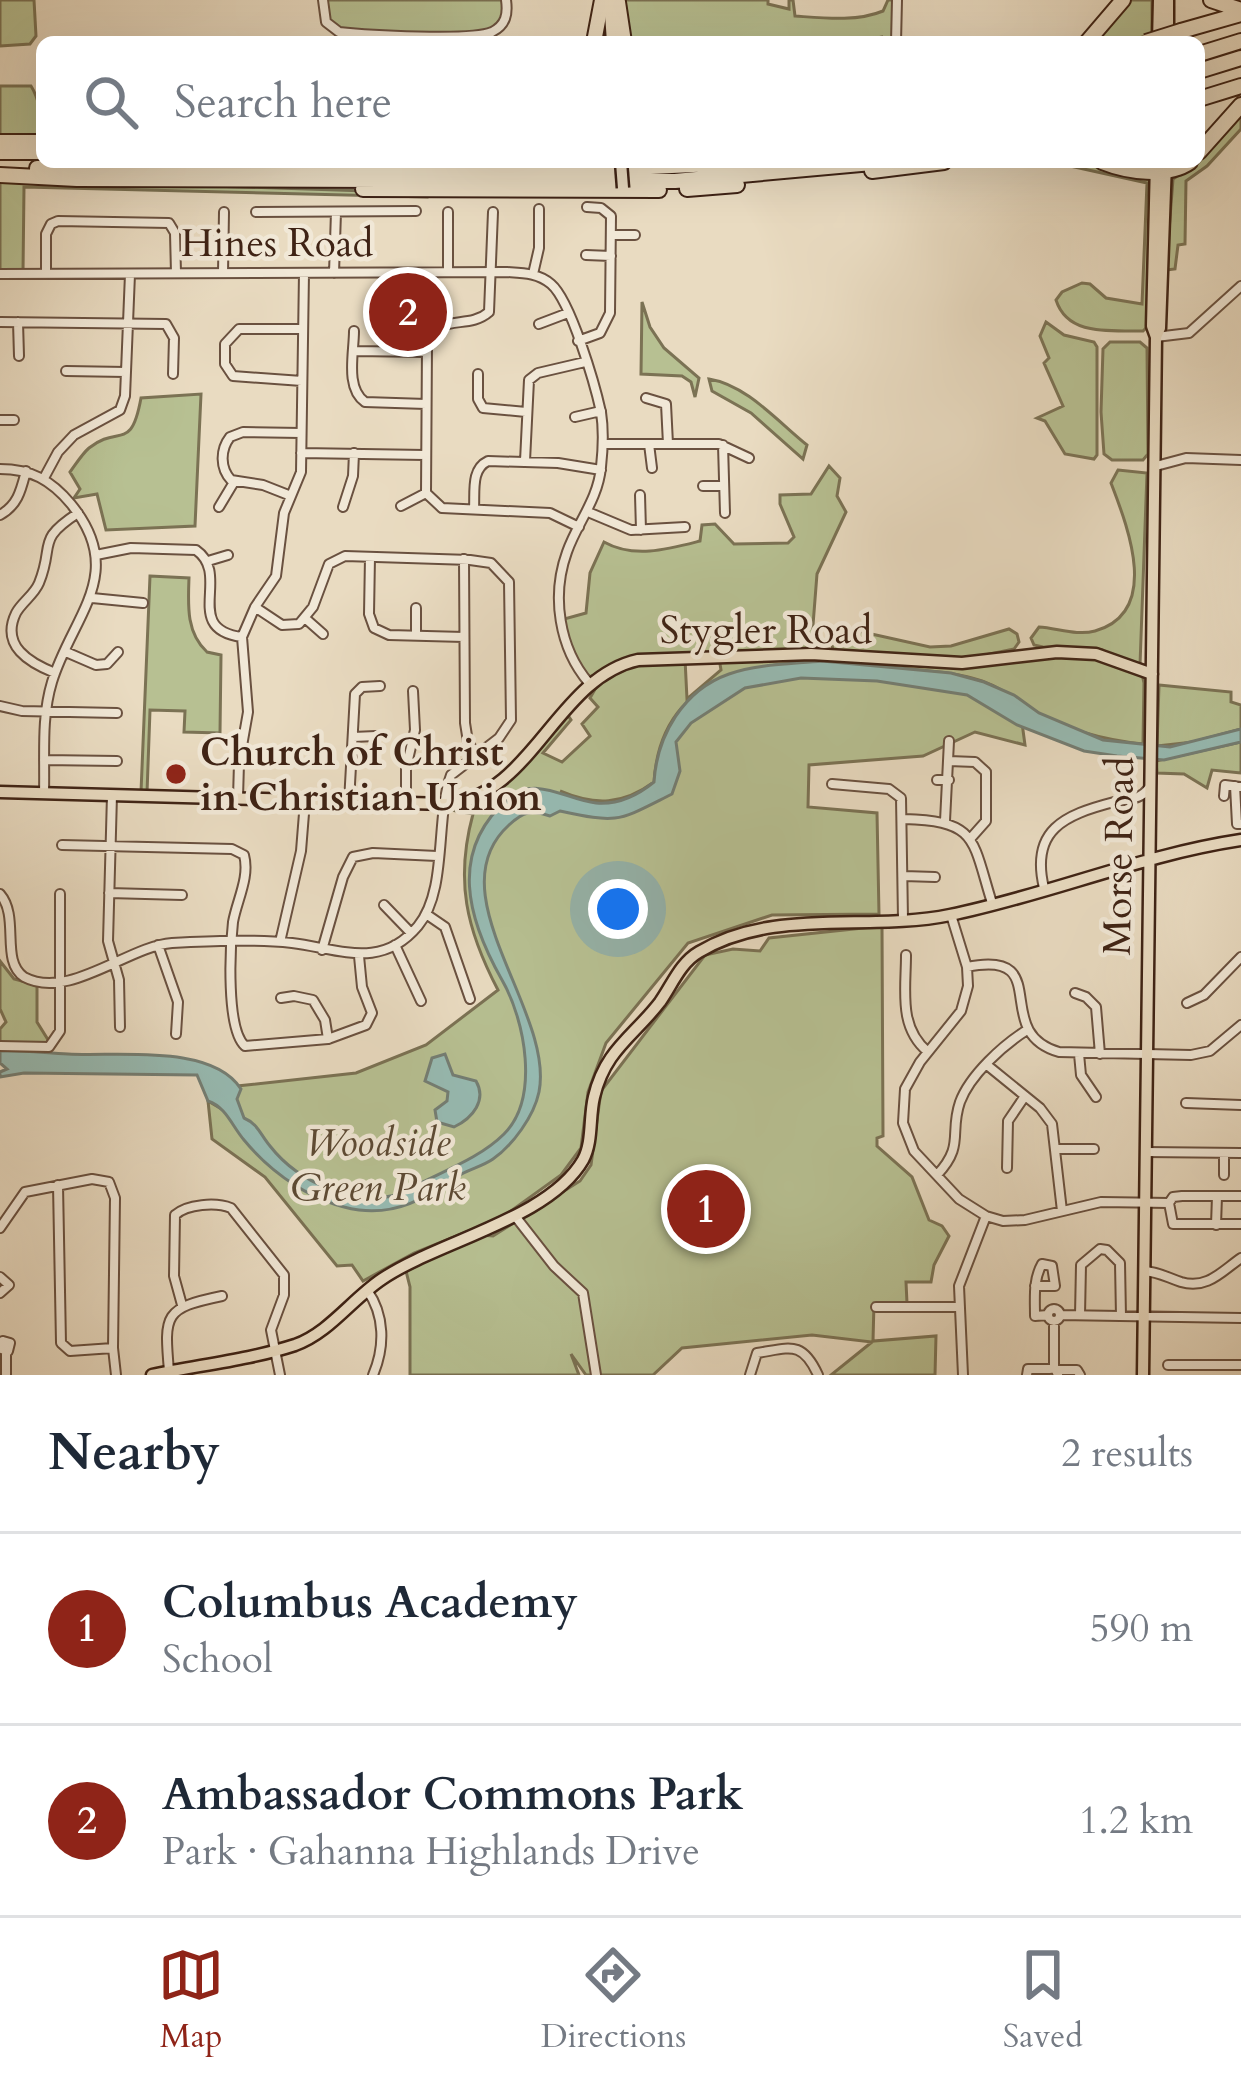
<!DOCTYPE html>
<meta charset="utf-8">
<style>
body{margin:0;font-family:Cardo,serif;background:#f2f2f3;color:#1f2937}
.you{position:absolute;left:618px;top:909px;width:42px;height:42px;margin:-30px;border:9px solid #fff;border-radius:50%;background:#1a73e8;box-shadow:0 0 0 18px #1a73e833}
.badge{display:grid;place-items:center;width:78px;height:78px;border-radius:50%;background:#8f2418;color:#fff;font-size:39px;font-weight:700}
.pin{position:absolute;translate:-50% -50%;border:6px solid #fff;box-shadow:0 3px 12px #0006}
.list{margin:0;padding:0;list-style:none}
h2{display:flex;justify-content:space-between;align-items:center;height:156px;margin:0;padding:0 48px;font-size:51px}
h2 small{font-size:39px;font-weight:400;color:#747a83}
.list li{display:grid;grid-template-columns:78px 1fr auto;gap:36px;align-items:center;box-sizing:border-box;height:192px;padding:0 48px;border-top:3px solid #e0e1e3}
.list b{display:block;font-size:45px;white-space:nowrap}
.list p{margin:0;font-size:39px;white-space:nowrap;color:#747a83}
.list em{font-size:39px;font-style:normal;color:#747a83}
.icon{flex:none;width:66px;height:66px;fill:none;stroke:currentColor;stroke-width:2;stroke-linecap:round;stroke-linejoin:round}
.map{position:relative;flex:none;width:1241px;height:1375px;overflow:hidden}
.search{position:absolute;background:#fff;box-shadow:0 12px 48px #0002;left:36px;right:36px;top:36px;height:132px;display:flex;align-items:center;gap:30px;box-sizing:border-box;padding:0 42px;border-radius:18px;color:#747a83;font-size:45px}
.sheet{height:540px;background:#fff}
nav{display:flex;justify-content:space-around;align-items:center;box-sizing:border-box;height:168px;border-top:3px solid #e0e1e3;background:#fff;font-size:33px;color:#747a83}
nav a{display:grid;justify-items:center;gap:6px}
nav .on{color:#8f2418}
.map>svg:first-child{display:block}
</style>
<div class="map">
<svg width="1241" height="1375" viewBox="0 0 1241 1375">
<rect width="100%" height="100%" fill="#e9dbc1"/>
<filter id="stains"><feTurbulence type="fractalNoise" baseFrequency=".00167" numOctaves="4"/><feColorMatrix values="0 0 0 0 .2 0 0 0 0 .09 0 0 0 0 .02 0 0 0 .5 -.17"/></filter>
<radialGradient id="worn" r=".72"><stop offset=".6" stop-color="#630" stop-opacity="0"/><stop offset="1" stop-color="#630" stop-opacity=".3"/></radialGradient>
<path fill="#b7c092" stroke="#7b7254" stroke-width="3" d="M0,0H34L36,36L30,44L0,46Z
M323,0H506L505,19L488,33L345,34L330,27Z
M624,0H768V4L789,9V0H793L795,16C823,18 857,22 883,11L888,0H894L893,42H885L882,37L858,42H628Z
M1127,0H1152V34L1127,42H1091Z
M0,86H31C40,100 42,120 42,137H0Z
M1241,110V129L1207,166L1186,181L1185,244L1178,245L1175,269L1166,270L1173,179L1199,162Z
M1052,162H1092L1150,177L1148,326L1143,331C1111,330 1068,337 1056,300L1062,292L1082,283L1090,284L1106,298L1142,304L1147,183Z
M0,179L427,193V197L24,187L23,272H0Z
M642,302L650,327L664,348L699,378L695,397L691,382L682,376L641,374Z
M1046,322L1064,335L1094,342L1097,347V455L1094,459L1065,454L1045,421L1037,418L1063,406L1044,363L1049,358L1040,336Z
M1110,342H1140L1147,348L1148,454L1143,460H1112L1104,454L1101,412L1103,349Z
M709,379C747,385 778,422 807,445L803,459L751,413L712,391Z
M201,394L195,526L106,530L97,494L74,498L80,489L70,472C76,464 82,454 89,448C119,424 131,453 141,398Z
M829,466L840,478L837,496L846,512L817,574L812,638L818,639L816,650L648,657L589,677L569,650L564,619L586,613L590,573L604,542C634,559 669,549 700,541L702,525L715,524L734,544L788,543L794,537L780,504V495L811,494Z
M1118,470L1147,473L1140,665L1144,683L1143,744C1106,740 1071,732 1038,713C1019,701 1004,689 982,681C953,671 922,671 891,667C794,656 662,655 654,782C623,805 595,806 560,791L602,809L655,791L670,741L718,686L819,669L968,685L1020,708L1025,745L975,732L923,756L809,765L808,807L877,813L879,914L772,915L688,943L606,1043L588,1092L581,1148L561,1175L501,1218L414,1253L363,1281L352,1265L337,1266L265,1177L212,1139L208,1101L220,1108L228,1087L356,1073L426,1045L498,990C466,929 455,880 473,814L451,810L481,800L499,788L567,714L571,720L543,753L562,762L590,736L582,724L598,707L590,698L602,677L617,669L685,659L687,699L721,670L719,658L826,657L945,666L1033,656L1104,658L1102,650L1043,647L1034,645L1031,638L1039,627C1057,628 1077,636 1095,631C1162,612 1127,525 1111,483Z
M150,576L189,578C188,605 186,633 207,652L221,655L220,733L184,732L185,711L150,710L147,793L141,792Z
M840,627L930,647L951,646L1009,629L1017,634L1019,642L1014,649L956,661L833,650L830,634Z
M1159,685L1231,692V702L1241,705V729L1193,742L1157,746Z
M1241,742V773L1212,770L1207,788L1184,774L1157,773L1156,761Z
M882,926L883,1136L877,1138V1146L912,1177L929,1220L942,1226L949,1236L934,1265L931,1282H906L907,1303H874L873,1341L936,1336L935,1375H831L872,1342L812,1335L682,1348L653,1375H586L571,1354L579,1375H410V1287L406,1271L480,1235L493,1236L580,1181L591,1165L601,1091L705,955L733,949L760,951L769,938Z
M0,961L14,979L37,985V1022L50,1043V1053L41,1052L57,1056L54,1061L30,1060L21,1050L0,1051V1029L6,1022L0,1009Z"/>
<path fill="#97bbb3" stroke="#747e74" stroke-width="3" d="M822,661L951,673L984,682L1014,695L1039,713L1103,740L1170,747L1241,729V742L1164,760L1117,756L1084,751L1017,725L967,695L877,681L801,678L745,688L691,723L676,742L680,771L672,794C618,821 620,824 560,811L550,816C531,810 524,811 509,825C434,893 555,1011 539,1092C534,1116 513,1145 493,1159C483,1166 470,1169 460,1175C427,1196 401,1215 359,1210C315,1204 272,1174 244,1140C232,1126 226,1107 208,1101L197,1075L24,1073L0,1077V1072L7,1069L0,1063V1051C23,1050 45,1053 68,1054C115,1057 212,1043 241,1089L237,1099L244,1118C258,1124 260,1134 270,1146C298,1182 357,1209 402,1193C434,1174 477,1161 504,1134C540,1098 525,1020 502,980C468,920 447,851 509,798C536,775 566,800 596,803C617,805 638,795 654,782C657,736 683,690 729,674C757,664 792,664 822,661Z
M445,1054L453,1075L476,1081C487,1100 473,1118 454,1127L437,1122L435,1110L447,1101L448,1092L425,1081L432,1058Z"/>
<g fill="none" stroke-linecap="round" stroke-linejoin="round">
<g stroke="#6a5140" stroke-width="12">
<path id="minor" d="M323,0L326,22L339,32C366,35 472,41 492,32C506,25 508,14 506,0
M896,42L897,0
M256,212L416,211
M493,212L489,312C467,331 438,311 427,345L426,493L442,508L550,513L579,527
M612,235H635
M586,255L611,256
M448,272V212
M223,273L224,212
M334,273L336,212
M0,274L507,272C523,273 538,273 551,284C571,301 595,385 601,412C604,431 603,449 601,467C598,500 577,523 567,552C551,596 559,648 589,683
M46,274V234L51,224L58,221L169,223L175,233L176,273
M533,274L539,248V209
M0,322L166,324L174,338L173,374
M18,322L19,356
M539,324L568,313
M354,331C354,353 345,388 365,402L426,404
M1156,337L1189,333L1241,286
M578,341L600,333L610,313L611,216L601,208L587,207
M354,351L427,352
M66,371L126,372
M478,374V399L483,408L526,412
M302,381L233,376L225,364V344L239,329H303
M646,398L666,404L668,444
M575,417L601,411
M0,420H14
M604,444H719L749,458
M649,444L652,468
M723,445L725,513
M301,453L425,455
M525,461L529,380L538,373L585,362
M1156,466L1186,458L1241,460
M0,469C31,469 51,480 71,504C128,574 72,616 52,682C41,718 45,756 44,793
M44,478L58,452L74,435L120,410L125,396L130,274
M703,486H722
M640,495L641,530
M291,496L263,485L231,480C220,468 220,450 230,437L243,432L301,433
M401,506L426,493
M219,507L234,482
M343,507L353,476L354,453
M474,509C475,491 471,469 488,461L558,463L601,470
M588,512L631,530L685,527
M0,515C18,505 21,490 26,471
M96,555L131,548L196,550C232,575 181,629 242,637
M370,557L369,614L374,628L389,635L464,637
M464,559L465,723L468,742L475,753
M208,561L228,555
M92,598L143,603
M306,619L323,634
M416,635V608
M66,652L96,665L107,664L118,652
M55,673C30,663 0,646 16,613C22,602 34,595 39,583C55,544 35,541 78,513
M0,706L22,711L117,713
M353,737L376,736
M44,760L117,761
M949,761L975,762L986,772V821L970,839
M937,780H949
M832,784L889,789L901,798L903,919
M1235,786L1237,824H1241
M112,795L108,941L119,980L120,1027
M1224,796L1225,785L1241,787
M238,798L239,763L248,712L242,637L255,607L276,576L284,513L301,472L304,273
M349,802L355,694L362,687L380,686
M406,802V768L415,730L413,691
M904,819C978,821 972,839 992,903
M945,821L949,741
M62,845L232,849L244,855C250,877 237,900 233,922C230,948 226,1029 245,1046L328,1039L366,1025L372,1013L362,987L359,956
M904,876L935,877
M1044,888C1030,830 1064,815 1114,802C1129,798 1139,801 1149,788
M109,893L182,895
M0,894C20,917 0,961 24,977C69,1001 128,946 172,943C211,941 254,939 292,943C340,949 381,970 418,926C448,890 435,818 451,775L499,738L511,720L509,582L491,563L470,560L345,556L329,564L313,607L299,624L282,625L255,607
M384,905L411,933
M426,914L445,927L470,999
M951,915L967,967L968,986L961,1011L920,1062L905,1089L903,1123L914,1151L959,1199L986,1216L1003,1221L1025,1220L1101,1202L1169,1203L1173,1197L1182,1196H1241
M280,942L301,851L305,801
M158,945L178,1002L176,1034
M395,945L421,1001
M322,950L343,877L353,857L373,853L437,856
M906,955C906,990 898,1027 928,1052
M967,967C1056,949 989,1032 1059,1052L1191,1055L1210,1051L1241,1025
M1075,993L1086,997L1096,1007L1100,1054
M281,998L294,996L313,1000L325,1020L328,1039
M1187,1003L1204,995L1241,957
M0,1046L49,1047L60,1031V894
M1079,1054L1081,1075L1096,1097
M987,1065L1040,1108L1052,1124L1062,1211
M1186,1103L1241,1105
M1056,1149H1094
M1146,1152L1241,1153
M1007,1168L1008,1121L1025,1096
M937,1175C965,1145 949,1134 960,1102C970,1075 1003,1045 1027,1030
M1224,1175V1153
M58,1185L61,1343L70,1351L113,1348
M1169,1203L1173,1224H1241
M515,1216L554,1266L583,1293L596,1375
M1216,1225L1217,1196
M0,1228L25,1192L92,1179L109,1182L115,1198L113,1348L116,1375
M1144,1271C1159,1272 1166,1277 1181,1282C1207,1290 1222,1271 1241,1258
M0,1277L9,1285L0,1293
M1035,1286H1055L1052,1266L1042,1264C1033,1280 1035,1297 1035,1316L1048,1315
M367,1290C385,1315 385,1347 373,1375
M182,1305L174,1276L175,1215C187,1204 216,1202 231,1208L284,1275V1295L271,1330L280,1375
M876,1307H958
M1048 1315a6 6 0 1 1 12 0a6 6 0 1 1-12 0Z
M1060,1315L1241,1318
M1080,1315L1081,1265L1100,1249L1107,1250L1120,1263L1121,1316
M1054,1321V1366L1058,1375
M3,1341L10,1343L8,1351L1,1349Z
M1168,1365H1241
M1058,1370H1077L1080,1375
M169,1371C164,1314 164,1308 222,1296
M6,1375V1352
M750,1375L757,1353C790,1348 802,1340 818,1375
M963,1375L959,1286L986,1216
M1027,1375L1028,1369H1050"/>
</g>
<g stroke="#3f2315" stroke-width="15">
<path id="major" d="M609,0L612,42
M1168,39V0
M1158,42L1159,0
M1156,337L1152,326L1156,162
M0,792L446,804C532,797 556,678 638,660L811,654L962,663L1057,652L1096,654L1152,674
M152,1375C199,1365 249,1360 295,1345C329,1333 352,1299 382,1279C438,1241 549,1219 583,1160C593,1142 589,1117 594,1097C605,1050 633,1037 660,1002C672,985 680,963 699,952C774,907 868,932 950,915C1048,895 1141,855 1241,840
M1143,1375L1156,337L1160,328L1166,162"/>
</g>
<g stroke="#3f2315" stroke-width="18">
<path id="highway" d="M1211,0L1241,10
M618,2L624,42
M1181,31L1241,14
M594,42L602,0
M1087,42L1123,0
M1199,54L1241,41
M1199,71L1241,58
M1199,99L1241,86
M0,142H42
M0,152H42
M1199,152L1241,105
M1102,162C1127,172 1167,178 1190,162
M37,168L565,171L757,162
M872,171L944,162
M0,175L77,179L675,181L883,162
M363,189L659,190
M687,189L737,185"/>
</g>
<use href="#minor" stroke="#f1e8d7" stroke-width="8"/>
<use href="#major" stroke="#e9dbc1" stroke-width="10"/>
<use href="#highway" stroke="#e9dbc1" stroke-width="14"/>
<g stroke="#3f2315" stroke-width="15" stroke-linecap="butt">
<path id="major-bridge" d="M621,162L623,188"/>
</g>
<g stroke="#3f2315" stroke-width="18" stroke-linecap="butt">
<path id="highway-bridge" d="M1146,42L1181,31"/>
</g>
<use href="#major-bridge" stroke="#e9dbc1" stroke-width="10"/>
<use href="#highway-bridge" stroke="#e9dbc1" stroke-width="14"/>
</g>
<circle fill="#8f2418" stroke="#f1e8d7" stroke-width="4.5" cx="176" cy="774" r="12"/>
<g text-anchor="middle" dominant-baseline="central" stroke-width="9" stroke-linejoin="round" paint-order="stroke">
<g font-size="39" fill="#3f2315" stroke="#f1e8d7">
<text x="277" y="243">Hines Road</text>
<text x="766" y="630">Stygler Road</text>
<text transform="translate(1119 856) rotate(-89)">Morse Road</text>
</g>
<g font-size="39" font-weight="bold" fill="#3f2315" stroke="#f1e8d7" text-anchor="start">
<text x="200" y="752">Church of Christ<tspan x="200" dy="45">in Christian Union</tspan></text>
</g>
<g font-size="39" font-style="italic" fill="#5d4a34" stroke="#f1e8d7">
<text x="378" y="1142">Woodside<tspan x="378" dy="45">Green Park</tspan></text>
</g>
</g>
<rect width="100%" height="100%" filter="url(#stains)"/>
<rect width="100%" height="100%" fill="url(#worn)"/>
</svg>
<div class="you"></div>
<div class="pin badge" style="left:706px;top:1209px">1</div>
<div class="pin badge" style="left:408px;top:312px">2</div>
<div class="search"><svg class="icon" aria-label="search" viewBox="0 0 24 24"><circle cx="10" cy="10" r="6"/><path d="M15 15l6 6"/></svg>Search here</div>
</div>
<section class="sheet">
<h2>Nearby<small>2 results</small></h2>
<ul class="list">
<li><span class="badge">1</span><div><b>Columbus Academy</b><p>School</p></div><em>590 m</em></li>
<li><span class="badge">2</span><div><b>Ambassador Commons Park</b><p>Park · Gahanna Highlands Drive</p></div><em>1.2 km</em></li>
</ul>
</section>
<nav>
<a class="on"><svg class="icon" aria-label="map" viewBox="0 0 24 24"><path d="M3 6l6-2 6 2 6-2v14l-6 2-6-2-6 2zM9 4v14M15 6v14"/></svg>Map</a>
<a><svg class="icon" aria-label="directions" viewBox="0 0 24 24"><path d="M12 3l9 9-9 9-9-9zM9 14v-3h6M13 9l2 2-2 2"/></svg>Directions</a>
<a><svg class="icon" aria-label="saved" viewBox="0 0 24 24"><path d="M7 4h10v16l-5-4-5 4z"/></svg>Saved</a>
</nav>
